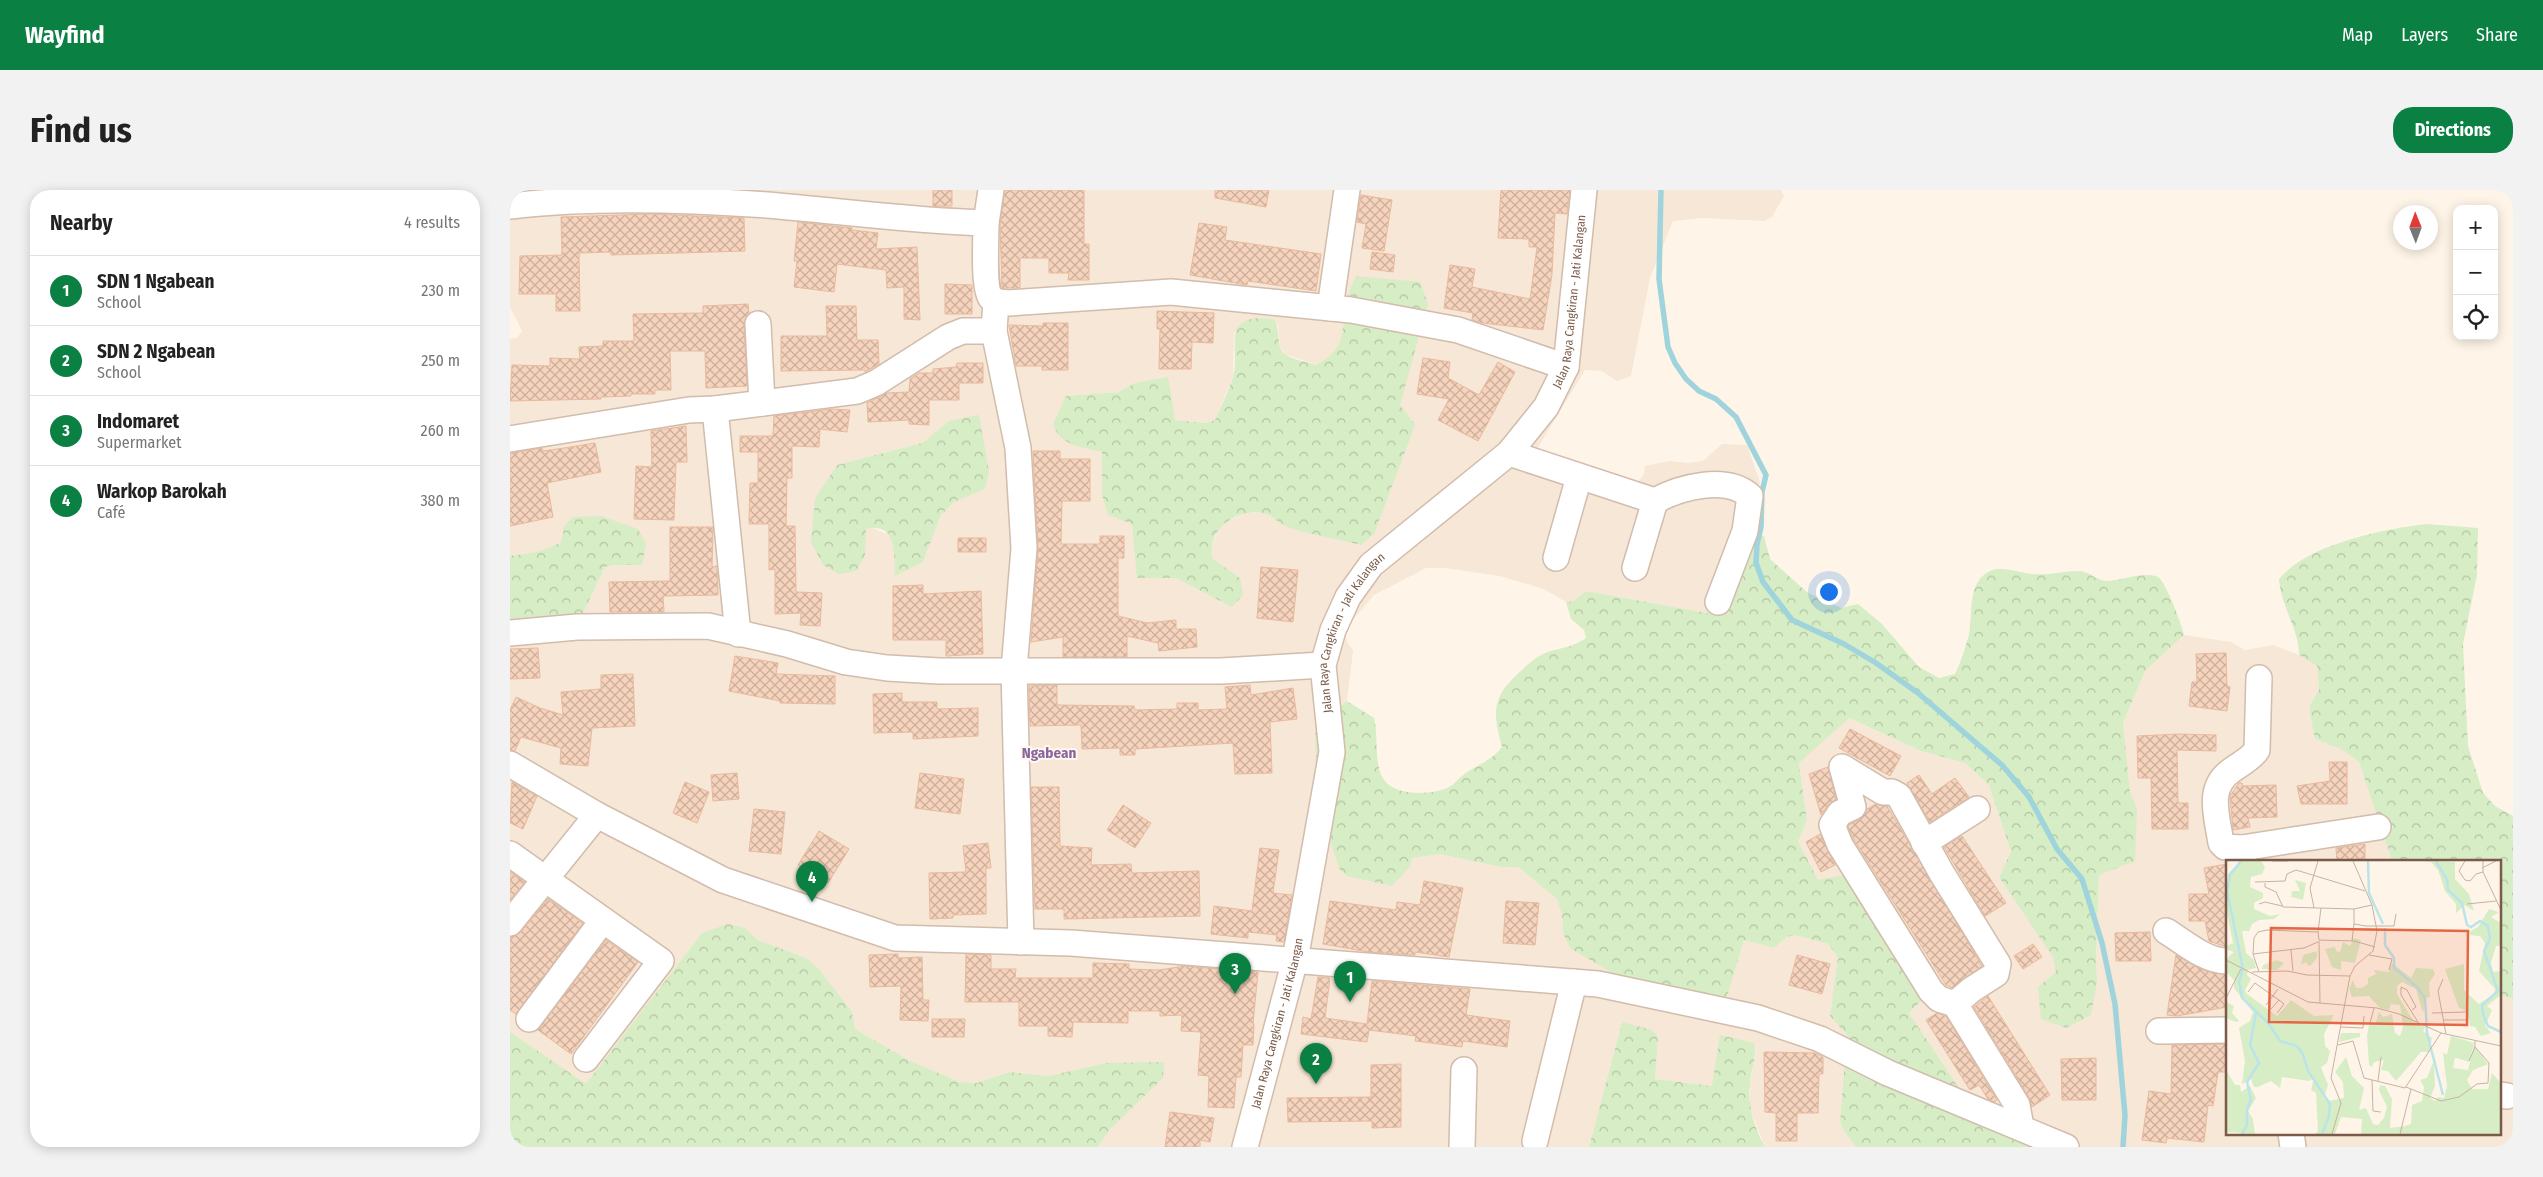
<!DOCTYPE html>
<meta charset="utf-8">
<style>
body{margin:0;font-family:"Fira Sans Condensed",sans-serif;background:#f2f2f2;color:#222}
.controls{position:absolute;right:15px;top:15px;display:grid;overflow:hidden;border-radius:10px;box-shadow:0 2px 12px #0003}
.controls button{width:45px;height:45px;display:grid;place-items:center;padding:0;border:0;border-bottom:1px solid #e0e0e0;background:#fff;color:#222;font:25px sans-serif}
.compass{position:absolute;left:1883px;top:15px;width:45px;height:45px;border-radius:50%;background:#fff;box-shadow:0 2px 12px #0003;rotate:359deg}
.you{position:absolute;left:1318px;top:401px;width:18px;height:18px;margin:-12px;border:4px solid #fff;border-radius:50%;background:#1a73e8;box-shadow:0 0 0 8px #1a73e833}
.badge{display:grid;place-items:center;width:32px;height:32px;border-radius:50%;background:#0b8043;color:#fff;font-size:16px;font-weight:700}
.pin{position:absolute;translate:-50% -41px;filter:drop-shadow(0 1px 2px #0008)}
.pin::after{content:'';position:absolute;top:26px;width:18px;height:15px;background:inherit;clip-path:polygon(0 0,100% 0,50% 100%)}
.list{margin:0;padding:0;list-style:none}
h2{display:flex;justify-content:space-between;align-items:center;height:65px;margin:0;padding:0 20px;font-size:21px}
h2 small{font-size:16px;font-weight:400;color:#767676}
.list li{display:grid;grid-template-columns:32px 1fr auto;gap:15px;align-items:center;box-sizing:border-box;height:70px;padding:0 20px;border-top:1px solid #e0e0e0}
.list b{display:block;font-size:19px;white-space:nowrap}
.list p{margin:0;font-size:16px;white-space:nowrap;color:#767676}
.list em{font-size:16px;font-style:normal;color:#767676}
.icon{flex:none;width:28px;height:28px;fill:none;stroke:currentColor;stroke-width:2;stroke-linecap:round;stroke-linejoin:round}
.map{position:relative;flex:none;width:2003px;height:957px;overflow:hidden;border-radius:20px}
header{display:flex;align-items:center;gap:30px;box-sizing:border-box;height:70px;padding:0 25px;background:#0b8043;color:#fff}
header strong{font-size:24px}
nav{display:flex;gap:28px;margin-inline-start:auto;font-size:18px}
.intro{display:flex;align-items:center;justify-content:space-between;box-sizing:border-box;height:120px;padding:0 30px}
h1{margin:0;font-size:35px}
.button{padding:12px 22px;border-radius:20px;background:#0b8043;color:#fff;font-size:18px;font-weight:700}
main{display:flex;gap:30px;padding:0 30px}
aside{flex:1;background:#fff;border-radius:20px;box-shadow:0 2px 12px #0003}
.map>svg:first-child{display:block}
</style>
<header>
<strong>Wayfind</strong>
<nav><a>Map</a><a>Layers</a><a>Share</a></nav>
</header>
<div class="intro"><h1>Find us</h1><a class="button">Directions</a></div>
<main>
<aside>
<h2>Nearby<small>4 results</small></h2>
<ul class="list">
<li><span class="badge">1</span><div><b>SDN 1 Ngabean</b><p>School</p></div><em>230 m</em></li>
<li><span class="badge">2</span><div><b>SDN 2 Ngabean</b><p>School</p></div><em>250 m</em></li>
<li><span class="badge">3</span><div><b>Indomaret</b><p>Supermarket</p></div><em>260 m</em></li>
<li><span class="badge">4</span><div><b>Warkop Barokah</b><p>Café</p></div><em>380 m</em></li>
</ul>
</aside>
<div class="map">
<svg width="2003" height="957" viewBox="0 0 2003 957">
<defs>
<pattern id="forest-crowns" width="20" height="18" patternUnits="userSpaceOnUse" patternTransform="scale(1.25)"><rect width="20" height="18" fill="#d6edc5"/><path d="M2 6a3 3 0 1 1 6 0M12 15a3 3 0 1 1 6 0" fill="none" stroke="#b3c3a2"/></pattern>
<pattern id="building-cross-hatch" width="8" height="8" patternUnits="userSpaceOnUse" patternTransform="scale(1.25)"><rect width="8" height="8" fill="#f6d3bd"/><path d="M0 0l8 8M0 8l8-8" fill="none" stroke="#ccae9c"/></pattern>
</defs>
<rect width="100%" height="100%" fill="#fef5e8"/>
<path fill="#f6e7d6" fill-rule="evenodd" d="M0,0H1271L1274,6L1262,27L1254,31L1192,28L1163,31L1140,88L1121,186L1107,191L1092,181L1075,180L1027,259L1087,281L1128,292L1134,284L1135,276L1160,271L1177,273L1193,271L1212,254L1237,255L1250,292L1208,425L1076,401L1064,411L1056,412L1034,399L990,386L935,378H916L864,405L836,438V449L843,461L837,511L805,537L902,668L930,664L991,677H1008L1047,709L1052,725L1053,743L1216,810L1234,750L1264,758L1277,747L1285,745L1318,754L1328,767L1320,826L1337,845L1330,931L1333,940L1346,957H1255L1240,919V894L1246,861L1202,896L1145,889L1148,846L1112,832L1079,957H588L601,938L596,873L538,886L499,882L467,893L450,892L400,871L345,839L342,822L309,779L296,768L248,750L235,738L192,743L76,895L0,842V433L72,425L95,377L104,375H132L53,345L50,353L26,362L0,366V149L7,148L12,141L0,117ZM837,109L918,114L889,216L778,337L755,323L736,322L711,335L700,359L702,368L730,388L722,417L666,388H628L622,333L598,325L592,305V261L556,206L609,202L625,193L665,230L698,233L705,230L723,186L724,142L768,135L770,157L775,164L806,175L821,167L831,153ZM439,231L475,298L444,312L431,325L413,372L384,352L379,345L363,338L356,339L327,275L412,253Z
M1674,445L1721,452L1735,460L1763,455L1789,465L1807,476L1809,500L1800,515L1805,549L1831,559L1849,572L1882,671H1717V943H1989V805L2003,809V957H1523L1471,931L1399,823L1414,808L1308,690L1288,651L1297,630L1289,573L1338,528L1411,561L1455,573L1479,595L1501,662L1489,687L1543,766L1547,782L1587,792L1586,768L1589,685L1627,618L1620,602L1613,533L1635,481Z"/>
<path fill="url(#forest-crowns)" d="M846,86L910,92L918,114L890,215L905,235L864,344L851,355C827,349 803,345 780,338C770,335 763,325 753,323C727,318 697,339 702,368L730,388L733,405L722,417L666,388H627L622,334L598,325L592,305V262C572,257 550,256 543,234L556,206L609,202L625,193L658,187L665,230L697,233L705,230C711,216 718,202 723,187C731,156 708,123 763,129C772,139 765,157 775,164C783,170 797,172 806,175C837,159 831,143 836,112C838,103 842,95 846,86Z
M469,225L479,282L475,299L444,312L431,325L413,372L385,386C384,365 388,332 356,339L355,366L346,381L329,384L313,375L301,352L305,309L327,275L412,253L439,231Z
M91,326L128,339L136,354L132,375H104L95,377L72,425L0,433V366L26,362L50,353L53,345V337L63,327Z
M1917,334L1968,338L1967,385L1953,454L1958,556L1973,603L1985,616L2003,626V809L1989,805V671H1882L1849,572L1831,559L1805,549L1800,523V515L1809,500L1807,476L1789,465C1789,439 1771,417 1769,389C1798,354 1873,339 1917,334Z
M1235,341L1254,346L1260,369L1298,403L1331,418L1348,414L1372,434L1409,477L1429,488L1445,484C1451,472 1455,458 1459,445C1463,426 1457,398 1475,384C1488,373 1508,383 1523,384C1537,386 1553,381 1568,381C1580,381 1585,390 1596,391C1611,391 1634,381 1648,387C1655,390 1672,435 1674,445L1635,481L1613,533L1620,602L1627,618L1625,671L1589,685L1586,768L1587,792L1581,825L1556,838L1531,829L1528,797L1546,782L1543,767L1489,687L1501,662L1479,595L1455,573L1411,561L1339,528L1289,573L1297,630L1288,651L1308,690L1334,685L1414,808L1399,823L1471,931L1523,957H1346L1333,940L1330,931L1337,845L1320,826L1328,767L1318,754L1285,745L1277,747L1264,758L1234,750L1216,810L1121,794L1060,758L1053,743L1052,725L1047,709L1008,677H991L930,664L902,668L900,676L882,696L837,686L830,680L807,613L805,537L837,511L864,528C869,546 863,577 875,591C886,606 922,605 937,598C943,596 947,590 952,586C967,574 979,573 992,557C982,521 982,506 1012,480C1020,472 1030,464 1041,461C1056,457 1062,457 1076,448L1074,440L1061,429L1056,412L1064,411L1076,401L1208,425Z
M218,734L235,738L248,750L296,768L309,779L342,822L345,839L400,871L450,892L467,893L499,882L538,886L596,873L654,872L653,888L601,938L588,957H0V842L76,894L192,743Z
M1112,832L1142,840L1148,847L1145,889L1202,896L1210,845L1244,853C1247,866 1242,878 1240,892C1237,914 1244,937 1255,957H1079Z"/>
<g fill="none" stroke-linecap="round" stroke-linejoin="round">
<path stroke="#a0d4dc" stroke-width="5.5" d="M1151,0L1149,89L1158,157L1165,173L1176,189L1189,201L1206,209L1226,227L1256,285L1252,302L1251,337L1247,354L1246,373L1253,392L1282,430L1334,454L1366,473L1408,503L1492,575L1519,607L1547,659L1572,689L1592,753L1605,814L1615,925L1613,957"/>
</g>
<path fill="url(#building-cross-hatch)" stroke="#eab99c" d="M423,0H442V16H423Z
M495,0H574V54H579V90H558L559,83H539V68H510V98H492L490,34Z
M705,0H759L756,17L705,8Z
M991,0H1060L1057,24L1045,23L1042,84L1033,140L973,133L962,130L963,123L934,118L940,75L965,79L962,97L1020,109L1027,57H1019V49L988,48Z
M851,5L882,10L874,61L852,58L856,34L847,32Z
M141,24L234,28L235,61L101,65V62L69,63L70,121H46V104H9L10,66L52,65L51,27Z
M288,32L342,38V40L368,43L366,59L407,57L410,130L394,129V97L377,98L376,80L327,74L324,102L284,97L287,71H284Z
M689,33L717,37L715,50L811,64L806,101L738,91L737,95L680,85Z
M862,62L885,65L883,82L860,79Z
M435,94L462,95V124H435Z
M238,114L239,124L234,135L237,196L196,198L195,161H160L161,200H145V204H121V206L91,207V209L0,211L2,175L40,176V168L70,169L69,157L93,156V151H124L123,124L193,123V116Z
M316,116H346L347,150H368L369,174L355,182V180L271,181V146H317Z
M647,121L704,123L703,153L682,152L681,179H649L650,139H647Z
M533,133H558V180H532V176H506L499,135L533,136Z
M913,168L940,172L938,188L969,205L988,172L1005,182L968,251L928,230L939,209L907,204Z
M447,173H473V193H449V210H419V235L399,234V230L358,232L357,213L377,203L399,202L400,189L409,183H423V179L446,177Z
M322,219L340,220L337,242L310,239L309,257L282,256V288H277L276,336H285L286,402L312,403L310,436L290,435L291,423L265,424V379L259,380V334H239L240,293H248V262H230V246H263L264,226Z
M176,236L177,272H166L164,330L124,329L126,276L142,277L141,241Z
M85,253L91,282L37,293L43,327L0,336V263L32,258L33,261L54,258Z
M523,261H550V269H580V311H552L551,354H590V346H614V368H608V426L637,433L666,430V439H686L687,457L649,461L648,453L617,446V467H553V447L521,452L528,359Z
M160,337H203L202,377L207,376L208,405L153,406L154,422H100L99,392L160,391Z
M448,348H476V362H448Z
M751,377L788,380L783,432L747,428Z
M413,395V404L471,401L473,464L436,466V450H383V396Z
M28,458L30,488L0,489V459Z
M1716,463L1717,496L1720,497L1717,521L1679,516L1682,492H1687L1686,464Z
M225,466L268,473L266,484L325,486V514L270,513V511L219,501Z
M123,484L125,536L82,538L78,576L50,574L51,558L11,547L5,561L0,560V520L6,507L30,518L53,525L51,502L91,499V485Z
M547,495V515L624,516L625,520L667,519V513H688V520L717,519L715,497L740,495L741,505L783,498L787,529L760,532L762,583L725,584L723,553L625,559V565H610V558L572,559L571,535L520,536L519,496Z
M392,503V512H427V519L468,518V546L403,549V542L364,543L363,504Z
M1340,539L1391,566L1380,586L1329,558Z
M1670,544L1706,545V561L1667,560L1668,613H1678V639H1642L1641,588H1628L1627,546Z
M1819,572H1837V614H1791L1787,596L1820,591Z
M1318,577L1326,609L1318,615L1311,625L1299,584Z
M227,583L229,609L203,611L201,585Z
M410,583L454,589L450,624L405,618Z
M1409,585L1422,604L1445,588L1459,607L1420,632L1397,593Z
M2,592L27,606L13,639L0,633Z
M175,592L199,602L187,633L163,623Z
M1729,593H1732L1733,596L1766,595L1767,627L1738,628L1740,637L1723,640L1720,606Z
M521,597H549L550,656L582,658L581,675L621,674L622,683L689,681L690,726L554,729V719H525Z
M1366,614L1377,616L1472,776L1442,798L1436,795L1343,648L1338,637L1340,634L1349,630L1357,619Z
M613,615L641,633L625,658L597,640Z
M244,619L275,622L271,664L239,661Z
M309,641L339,659L318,693L288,675Z
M1310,644L1325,675L1311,682L1296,652Z
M1452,646L1496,713L1475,726L1434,657Z
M478,653L481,678H476V724L443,725V728L420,729L419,683L456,682L453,656Z
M1855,654V671H1827L1826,658Z
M750,658L769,660L763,703L782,705L774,752L766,751L767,745L738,742V748L701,744L704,716L742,721Z
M1717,674V757L1699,751L1695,731H1679V704H1699L1694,678Z
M0,682L15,692L0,710Z
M914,691L953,698L939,767L905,762V765L859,762L813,754L820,711L886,720L887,712L910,715Z
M38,709L73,733L6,824L0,820V747L11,742Z
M996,711L1029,713L1025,755L993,753Z
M1640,742L1641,771H1606L1605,743Z
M96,750L128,772L61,864L28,840Z
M1523,754L1532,767L1513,779L1504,766Z
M388,764V768L412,767L413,810H419L418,831L390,830L391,796L360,797L359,765Z
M456,764L481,765V779H506L505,788H583V773L619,774V779L649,780L675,776L748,782L743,834H744L743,855H733L731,887H726L724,918L698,917L699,886L688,885L691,842L671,841L672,825L650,826V821H618V833L563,832L562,847L538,846V836H509V812H455Z
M1287,765L1320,774L1312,804L1279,795Z
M1666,765L1695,781L1717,785V817L1667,826L1657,825Z
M808,787L820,788L815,828L857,834L862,791L960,799L956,825L1000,831L997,857L953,851L952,857L905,851L906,846L859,840L857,852L791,844L793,827L801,829Z
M1478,806L1540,905L1522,917L1519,907L1464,817Z
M1427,823L1436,826L1487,910L1484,912L1478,909L1469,895L1460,900L1416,830Z
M422,829H455L454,847H422Z
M1717,854V882H1708L1703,916L1698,915L1694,952L1657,948L1656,953L1632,950L1639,901L1661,904L1662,855Z
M1254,862L1305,863L1313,867V884H1309L1308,923H1287V951H1266V923L1255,922Z
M1586,868V910H1552L1551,869Z
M891,874V937L862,938V931L778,932L777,908L861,907V875Z
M660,922L704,928L700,952L690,950V957H655Z"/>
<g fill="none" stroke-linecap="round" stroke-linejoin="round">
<g stroke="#d2bcac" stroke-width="28">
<g id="minor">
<path d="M0,16C84,6 173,9 257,15C330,21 403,31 476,33C476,47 473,99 481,108C486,113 493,112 499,113L661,102L841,120L948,140L1056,177"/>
<path d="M476,33L481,0"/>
<path d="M486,111L484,141L508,258L514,358L504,480L511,752"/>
<path d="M820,118L837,0"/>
<path d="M248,134L252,213"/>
<path d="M205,219L228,444"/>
<path d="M0,249L179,220L205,219L347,201L366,193L438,147L453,141H484"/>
<path d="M999,263L1145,311C1170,297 1216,285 1240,306L1235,341L1208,412"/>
<path d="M1046,368L1069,287"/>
<path d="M1125,378L1145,311"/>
<path d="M0,443L67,437L198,436L277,454L336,472L377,478L429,481H711L813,475"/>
<path d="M0,574L87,625L213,690L385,748L561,753L1088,794L1248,828L1310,849L1378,883L1556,957"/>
<path d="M1414,653L1467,619"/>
<path d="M1732,658L1868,637"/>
<path d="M0,664L93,730L19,829"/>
<path d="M1734,671L1732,658L1715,657L1711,653C1707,625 1696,598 1722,580C1730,574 1741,569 1747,560L1749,488"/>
<path d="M0,733L87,625"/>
<path d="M1656,741C1674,752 1695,771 1717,771"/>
<path d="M1445,814L1461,800L1486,784L1488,774L1431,682L1389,606L1382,602H1373L1332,577L1343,617L1330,623L1322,635L1330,655L1421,801L1429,809L1445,814L1507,915L1511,937"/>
<path d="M1649,841L1717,840"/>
<path d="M76,869L151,771L93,730"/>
<path d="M1989,905L1997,906"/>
<path d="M1781,943L1783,957"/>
<path d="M1025,951L1064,792"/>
<path id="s1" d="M735,957L785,770L822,562L813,475L823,440L838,407L861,375L999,263L1036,217L1056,177L1074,0"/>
<path d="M952,957L954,880"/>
</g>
</g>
<use href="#minor" stroke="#fff" stroke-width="25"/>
</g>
<g text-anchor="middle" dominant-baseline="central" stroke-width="4" stroke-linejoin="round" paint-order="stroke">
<g font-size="12" fill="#7b5a49" stroke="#fff9f0">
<text stroke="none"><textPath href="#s1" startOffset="951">Jalan Raya Cangkiran - Jati Kalangan</textPath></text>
<text stroke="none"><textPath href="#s1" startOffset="532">Jalan Raya Cangkiran - Jati Kalangan</textPath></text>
<text stroke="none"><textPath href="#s1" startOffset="128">Jalan Raya Cangkiran - Jati Kalangan</textPath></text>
</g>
<g font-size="15" font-weight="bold" fill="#8a659e" stroke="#fff9f0">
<text x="539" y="563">Ngabean</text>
</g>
</g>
<g transform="translate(1716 670)">
<rect width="275" height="275" fill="#fef5e8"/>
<path d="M14,1H35L39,7L36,14L25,17L24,27L37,33V38L28,43V49L44,56L54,54L48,59L33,60L26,64L23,71H16L20,93L28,100L30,108L22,110L21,115L25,119L19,130L21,134L51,156L65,140L88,156L108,155L98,174L99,186L104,191L101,203L95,207L102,225L98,238L103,241L118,238L117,222L109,212L120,197L126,216L138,228L133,250L140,248L147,264L152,265L158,258L161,247L153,230L154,225L159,226L166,239L164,268L179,266L185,264L186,245L196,241L198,227L194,220L201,218L206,205L208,202L209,226L204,238L209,241L212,237L218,238L221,226L217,193L229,197L227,208L242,210L248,185L262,204L247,210L241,220L246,229H262L266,213L274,222L275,274H135L136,259L115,257L109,274H89L92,271L90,233L85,230L88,218L83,221L56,217L54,228L45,221L32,227H28L25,219L16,224L19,201L13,168L24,161L27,152L8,128V120L0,112V99L8,92L0,89V86L7,83L0,48L2,14ZM198,1L229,2V19L243,34L248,51L239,45L230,53V44L219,31L212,10L205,2ZM69,20L80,23L77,40L65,37L66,31H74ZM263,49L273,52L265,57L275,63V86H270L265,103L267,112L275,111V135L261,146L266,150L259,166L265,173L255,176L249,167L244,166L241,151L233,148L219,109L238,104V130L253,144L268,134L269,129L253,111L259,83L254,76L244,75L243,72L252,67ZM128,78L135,80L129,103L115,101V110L106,107L99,89L109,87L110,91L114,92L117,82L124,86ZM91,91V98L85,105L82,106L80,102L75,105L77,95ZM51,100L58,103L51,110L36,109L37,105ZM166,103L185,118L190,108L207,109L209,114L203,123L204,137L200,138L197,153L190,129L176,122L171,126V134L188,162L199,167L197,171L206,178L203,192H195L170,221L162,211L155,210L158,200L148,202L146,207L143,205L141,176L143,165H149L153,152L157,157L166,154L169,173L174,176L177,167L174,145L165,144L163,150L154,148L143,136L126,137L123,129L127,120L130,128H136L142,124V118L150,114L148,110L163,112ZM0,142L8,146L6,153L13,161L10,162L0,158ZM115,173H134V177L113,182ZM0,210L9,225H14L15,232L24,226L30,238L22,251L27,259L29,274L0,272Z" fill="#d6edc5"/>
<path d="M250 243a7 7 0 1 1 14 0a7 7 0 1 1-14 0Z" fill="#d6edc5"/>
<path d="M225,176L248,183L243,202L221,195Z" fill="#d6edc5"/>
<path fill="none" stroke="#bae4ea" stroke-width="2.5" d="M15,1L4,15L1,31L17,109L13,121L16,138L43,164L54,181L71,186L77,194L82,211L104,244L103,256L96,274M142,1L143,33L157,64M210,1L221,20L222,30L236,43L241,65L245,67L254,61L262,66L264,79L258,91L272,131L256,145L257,154L262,166L275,172M159,68V85L168,98V108L191,127L199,138L201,173L217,235M16,274L21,265V250L25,240L21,222L33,203L24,185L30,153"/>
<path fill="none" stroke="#c6b2a3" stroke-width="1" d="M46,1H62M239,1L233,11L239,20L244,21L250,14L257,12M257,1V12L275,50M256,8L270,1M29,22L59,21L61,14L70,10L139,31M39,23V27L50,32L57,47L128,49L146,45M33,44L39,42L56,46M241,44L270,41M88,48L84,28L92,1M128,49V64L140,66H168L170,54M92,72L95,48M93,81L94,143M126,81L128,64M65,90L67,111M27,94L78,88L92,82M143,95L166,99L163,110M0,100L82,142L151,148L173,154L215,173L275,186M26,112L61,111L81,115L124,116M33,112L27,94L28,78L32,72L41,70L92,72L93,80L128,81L149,87M217,119L212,131L220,174M22,132L29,123L47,136L53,140L45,149M0,138L15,109M40,145L52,129M186,150L190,147L181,130L175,127V135L192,162M51,153L58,144L53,140M206,153L240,152M218,160H240M144,163L148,148M115,167L137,168L138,156M112,185L127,181L138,218L179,228L215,173M243,201L249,187M146,220L147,251L155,252M152,221L155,197M185,229L215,241L233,237L251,224L262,223L263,203L249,187V181M106,274L115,243L105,218L124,116L129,106L147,91L151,71L146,45L127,1M174,274L185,229L180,227"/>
<path fill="#e46845" fill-opacity="0.15" stroke="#e46845" stroke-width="2.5" d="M45,68L242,71L241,165L43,162Z"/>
<rect width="275" height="275" fill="none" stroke="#7b5a49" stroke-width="2.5"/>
</g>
</svg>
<div class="controls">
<button>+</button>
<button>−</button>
<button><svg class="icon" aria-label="locate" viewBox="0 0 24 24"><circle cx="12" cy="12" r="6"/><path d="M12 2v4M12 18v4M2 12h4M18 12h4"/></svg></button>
</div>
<svg class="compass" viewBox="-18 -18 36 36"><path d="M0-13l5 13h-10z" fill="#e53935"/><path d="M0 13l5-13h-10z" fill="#767676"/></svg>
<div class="you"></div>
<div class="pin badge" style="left:840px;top:812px">1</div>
<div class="pin badge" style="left:806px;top:894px">2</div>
<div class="pin badge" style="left:725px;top:804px">3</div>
<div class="pin badge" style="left:302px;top:712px">4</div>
</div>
</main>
